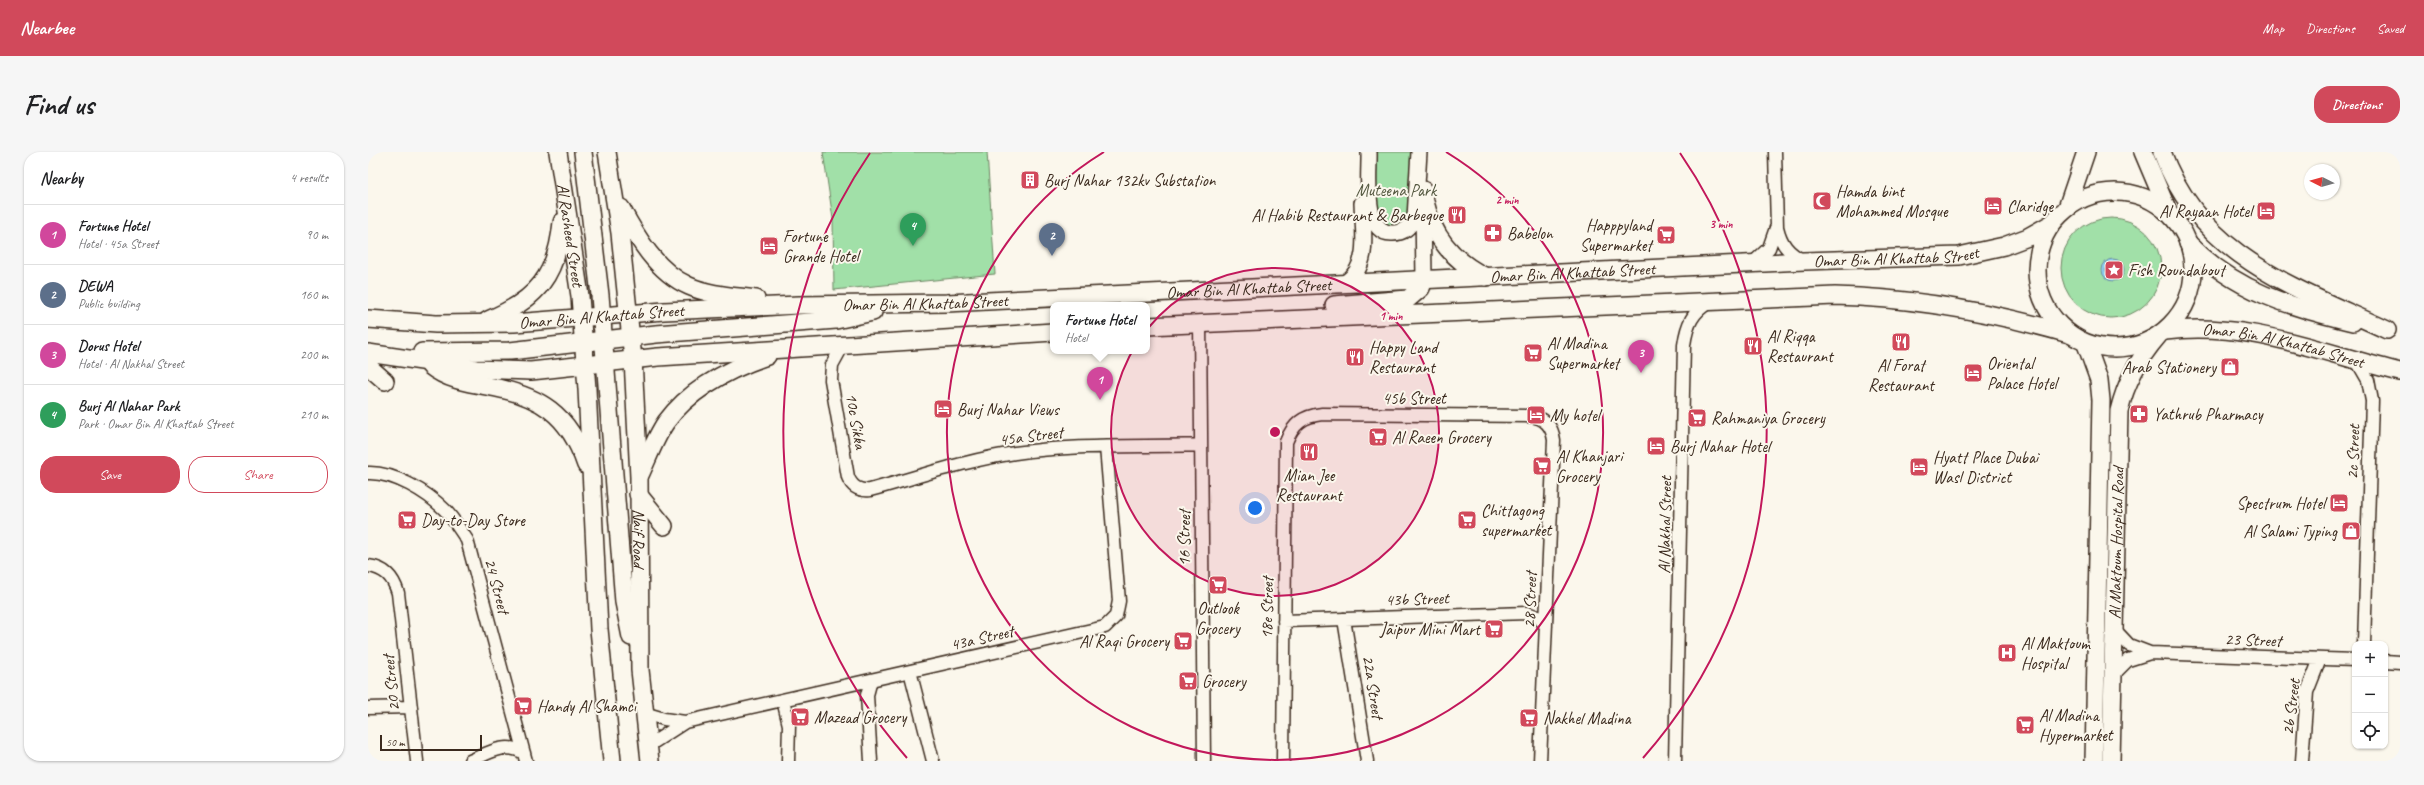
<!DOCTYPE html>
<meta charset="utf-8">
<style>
body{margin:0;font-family:Caveat,sans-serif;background:#f6f6f6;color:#202124}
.controls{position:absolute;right:12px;bottom:12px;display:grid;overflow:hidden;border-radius:8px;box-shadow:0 1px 3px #0004}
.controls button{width:36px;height:36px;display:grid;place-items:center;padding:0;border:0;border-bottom:1px solid #e0e0e0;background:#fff;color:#202124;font:20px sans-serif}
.compass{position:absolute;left:1936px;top:12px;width:36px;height:36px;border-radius:50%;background:#fff;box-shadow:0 1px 3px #0004;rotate:276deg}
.scale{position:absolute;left:12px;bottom:10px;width:102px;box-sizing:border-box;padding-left:4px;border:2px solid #3b2a1e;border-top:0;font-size:11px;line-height:14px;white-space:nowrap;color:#3b2a1e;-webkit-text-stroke:3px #fbf7ec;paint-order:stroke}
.you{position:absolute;left:887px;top:356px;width:14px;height:14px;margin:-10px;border:3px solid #fff;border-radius:50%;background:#1a73e8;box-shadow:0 0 0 6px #1a73e833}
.badge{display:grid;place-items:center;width:26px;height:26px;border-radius:50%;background:#d1495b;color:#fff;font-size:13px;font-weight:700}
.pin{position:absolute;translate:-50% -33px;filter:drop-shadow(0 1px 2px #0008)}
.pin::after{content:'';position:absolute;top:21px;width:14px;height:12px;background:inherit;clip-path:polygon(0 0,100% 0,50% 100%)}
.popup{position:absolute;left:682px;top:150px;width:100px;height:52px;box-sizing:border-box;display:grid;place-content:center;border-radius:8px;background:#fff;filter:drop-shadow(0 1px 3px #0005);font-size:13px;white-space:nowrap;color:#757577}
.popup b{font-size:15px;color:#202124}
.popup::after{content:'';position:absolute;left:50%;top:100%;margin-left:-8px;border:8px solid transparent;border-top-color:#fff}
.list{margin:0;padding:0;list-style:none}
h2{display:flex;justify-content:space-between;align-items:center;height:52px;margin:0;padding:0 16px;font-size:17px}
h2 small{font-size:13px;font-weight:400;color:#757577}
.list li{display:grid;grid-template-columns:26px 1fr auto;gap:12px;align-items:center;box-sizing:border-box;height:60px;padding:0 16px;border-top:1px solid #e0e0e0}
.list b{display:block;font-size:15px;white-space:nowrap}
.list p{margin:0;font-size:13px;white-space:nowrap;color:#757577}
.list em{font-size:13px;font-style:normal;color:#757577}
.actions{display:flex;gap:8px;padding:12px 16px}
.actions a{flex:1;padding:9px 0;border:1px solid #d1495b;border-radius:16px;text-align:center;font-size:14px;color:#d1495b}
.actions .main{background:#d1495b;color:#fff}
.icon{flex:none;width:22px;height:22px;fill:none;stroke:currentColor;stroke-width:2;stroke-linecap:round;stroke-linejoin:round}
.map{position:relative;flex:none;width:2032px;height:609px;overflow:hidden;border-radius:16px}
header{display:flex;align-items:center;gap:24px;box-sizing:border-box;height:56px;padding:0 20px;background:#d1495b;color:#fff}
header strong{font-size:19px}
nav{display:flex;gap:22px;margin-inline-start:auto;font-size:14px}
.intro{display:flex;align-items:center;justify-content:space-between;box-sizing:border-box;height:96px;padding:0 24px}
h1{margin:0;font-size:28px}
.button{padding:10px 18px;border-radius:16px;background:#d1495b;color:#fff;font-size:14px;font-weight:700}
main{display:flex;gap:24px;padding:0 24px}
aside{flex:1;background:#fff;border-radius:16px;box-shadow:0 1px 3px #0004}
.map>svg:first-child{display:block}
</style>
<header>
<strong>Nearbee</strong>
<nav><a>Map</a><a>Directions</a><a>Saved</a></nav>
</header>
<div class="intro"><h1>Find us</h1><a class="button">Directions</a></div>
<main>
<aside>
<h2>Nearby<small>4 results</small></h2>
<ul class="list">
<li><span class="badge" style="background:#d1479c">1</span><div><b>Fortune Hotel</b><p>Hotel · 45a Street</p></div><em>90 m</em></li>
<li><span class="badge" style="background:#5c6f8a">2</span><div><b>DEWA</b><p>Public building</p></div><em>160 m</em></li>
<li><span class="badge" style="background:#d1479c">3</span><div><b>Dorus Hotel</b><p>Hotel · Al Nakhal Street</p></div><em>200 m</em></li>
<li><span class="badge" style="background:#2e9e5b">4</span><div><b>Burj Al Nahar Park</b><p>Park · Omar Bin Al Khattab Street</p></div><em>210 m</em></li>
</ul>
<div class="actions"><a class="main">Save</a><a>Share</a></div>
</aside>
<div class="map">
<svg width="2032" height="609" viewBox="0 0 2032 609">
<rect width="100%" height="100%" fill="#fbf7ec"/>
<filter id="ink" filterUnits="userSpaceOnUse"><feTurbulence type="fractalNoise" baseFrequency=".025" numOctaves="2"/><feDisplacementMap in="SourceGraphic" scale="8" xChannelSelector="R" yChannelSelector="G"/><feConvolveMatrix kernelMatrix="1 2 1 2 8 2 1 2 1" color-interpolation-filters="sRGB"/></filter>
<g filter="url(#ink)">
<path fill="#a1e0a8" stroke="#6e8563" d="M455,0H619L627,122L466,138L465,67Z
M1000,0H1055L1056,76L1001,77Z
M1693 116a50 50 0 1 1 100 0a50 50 0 1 1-100 0Z"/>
<path fill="#8eceef" stroke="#6d8c9b" d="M1734 118a11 11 0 1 1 22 0a11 11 0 1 1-22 0Z"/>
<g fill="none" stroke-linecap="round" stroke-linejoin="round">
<path stroke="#5c6c72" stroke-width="1" d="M1738 118a7 7 0 1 1 14 0a7 7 0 1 1-14 0Z"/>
<g stroke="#3b2a1e" stroke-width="15">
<path id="minor" d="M1407,0L1409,75C1413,92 1420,101 1436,109
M1385,111L1401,96L1408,76
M832,170L836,609
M475,193L464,213L463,228L480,325C484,335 491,339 502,338C550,325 598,308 647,301C708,292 771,295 833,293
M1989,209L2000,228L2004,249L1996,492
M0,321C26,320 59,340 77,358C85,366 92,378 99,388L158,609
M0,414C17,416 25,425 30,441L49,609
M976,467L999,609
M916,469L1159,461L1170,465L1178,474
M1746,477L1761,493L1782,501L1987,508
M2017,509L2032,510
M542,519L565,609
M1744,524L1760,508L1782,501
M415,548L421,573L420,609
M0,556L43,555
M276,561L296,567L317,570
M280,594L317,570L737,475L748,464L751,449L738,295
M102,609C119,602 137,589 156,601
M503,609L499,543L503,528
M915,609L918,290C925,272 935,264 954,262L1163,264C1177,266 1184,274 1186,288L1172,609
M1307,609L1316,193C1319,172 1324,160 1343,149
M1934,609L1939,540L1952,507"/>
</g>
<g stroke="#3b2a1e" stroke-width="18">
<path id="tertiary" d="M1001,0C1002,20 993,83 1025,81C1036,81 1041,75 1047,66L1051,0
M1055,53L1056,128
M977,131C1003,114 995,79 994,51"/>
</g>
<g stroke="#3b2a1e" stroke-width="20">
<g id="secondary">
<path id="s1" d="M190,0L212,144L219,237L231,477L244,609"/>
<path d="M215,0L232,143L256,450L263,485"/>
<path id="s2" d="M239,0L252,81L265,207L271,325L272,518L282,609"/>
<path d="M1775,0L1800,59"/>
<path d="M1794,0C1832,105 1927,135 2019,178"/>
<path d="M1055,38C1060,78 1081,107 1118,125"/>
<circle cx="1747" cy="118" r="78"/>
<path d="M253,56C269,86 289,120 321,134C341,143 366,144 388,147"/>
<path d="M1699,56L1718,0"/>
<path d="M1820,91C1868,140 1921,154 1985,170"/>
<path d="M966,153L1040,147L1053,136L1056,128"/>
<path id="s3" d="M0,167L68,172L146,171L296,159L431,153L579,151L1436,109L1591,104L1636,94L1660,85L1683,72"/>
<path d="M120,168C169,148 189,123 194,70"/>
<path d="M779,174L1467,144C1547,146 1624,160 1701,182"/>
<path id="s4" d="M1797,179C1882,169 1951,200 2032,220"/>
<path d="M1718,192L1731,228L1733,248L1726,609"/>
<path d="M54,200L142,199L288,182L468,168L505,160"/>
<path d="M0,201L108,217L163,219L290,205L685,180"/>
<path d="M0,214L17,229"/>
<path d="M62,214C78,227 99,231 119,234C172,243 201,262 218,313"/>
<path d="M272,323C280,306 287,286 298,270C322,237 361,217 399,204"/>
<path d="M270,342L296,374"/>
<path id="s5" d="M1743,609L1751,259C1758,230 1770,207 1790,184"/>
</g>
</g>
<use href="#minor" stroke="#fbf7ec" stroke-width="12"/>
<use href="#tertiary" stroke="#fbf7ec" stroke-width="15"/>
<use href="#secondary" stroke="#fbf7ec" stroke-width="17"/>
</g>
</g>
<circle cx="907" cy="280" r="164" fill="#c2185b" fill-opacity=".12"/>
<g fill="none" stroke="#c2185b" stroke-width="2">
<circle cx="907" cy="280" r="164"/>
<path d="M1078 0A328 328 0 1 1 736 0"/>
<path d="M539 606A492 492 0 0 1 502 1M1312 1A492 492 0 0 1 1275 606"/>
</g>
<defs>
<g id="building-square" transform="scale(1)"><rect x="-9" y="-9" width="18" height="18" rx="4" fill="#d1495b" stroke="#fbf7ec"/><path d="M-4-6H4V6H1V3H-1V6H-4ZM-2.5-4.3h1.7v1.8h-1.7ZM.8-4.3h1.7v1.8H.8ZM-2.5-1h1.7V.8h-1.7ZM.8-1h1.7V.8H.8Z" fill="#fff"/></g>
<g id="mosque-square" transform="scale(1)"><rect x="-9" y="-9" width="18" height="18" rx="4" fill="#d1495b" stroke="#fbf7ec"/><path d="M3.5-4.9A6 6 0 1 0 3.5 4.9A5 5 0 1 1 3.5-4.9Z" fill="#fff"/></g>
<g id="hotel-square" transform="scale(1)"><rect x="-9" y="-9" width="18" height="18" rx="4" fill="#d1495b" stroke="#fbf7ec"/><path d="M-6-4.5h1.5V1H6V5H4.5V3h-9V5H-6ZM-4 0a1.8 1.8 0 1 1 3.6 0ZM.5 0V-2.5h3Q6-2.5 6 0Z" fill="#fff"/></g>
<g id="restaurant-square" transform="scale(1)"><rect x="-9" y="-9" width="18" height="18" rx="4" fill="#d1495b" stroke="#fbf7ec"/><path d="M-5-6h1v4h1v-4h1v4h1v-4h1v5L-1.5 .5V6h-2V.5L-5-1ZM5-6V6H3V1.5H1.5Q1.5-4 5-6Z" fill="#fff"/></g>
<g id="pharmacy-square" transform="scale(1)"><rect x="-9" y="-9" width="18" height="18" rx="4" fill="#d1495b" stroke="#fbf7ec"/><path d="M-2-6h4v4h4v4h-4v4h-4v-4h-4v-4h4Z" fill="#fff"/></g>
<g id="supermarket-square" transform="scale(1)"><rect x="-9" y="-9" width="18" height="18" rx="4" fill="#d1495b" stroke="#fbf7ec"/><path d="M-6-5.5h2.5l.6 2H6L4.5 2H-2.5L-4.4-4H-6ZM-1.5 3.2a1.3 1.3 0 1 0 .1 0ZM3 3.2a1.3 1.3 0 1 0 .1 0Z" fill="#fff"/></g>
<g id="sight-square" transform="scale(1)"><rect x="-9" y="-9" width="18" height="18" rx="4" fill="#d1495b" stroke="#fbf7ec"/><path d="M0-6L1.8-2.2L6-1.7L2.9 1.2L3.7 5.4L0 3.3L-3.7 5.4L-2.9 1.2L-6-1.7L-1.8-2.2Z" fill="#fff"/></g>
<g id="shop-square" transform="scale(1)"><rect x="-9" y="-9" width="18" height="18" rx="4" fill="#d1495b" stroke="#fbf7ec"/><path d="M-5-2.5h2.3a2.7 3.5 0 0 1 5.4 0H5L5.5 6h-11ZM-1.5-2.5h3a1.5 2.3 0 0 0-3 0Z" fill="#fff"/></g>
<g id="hospital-square" transform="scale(1)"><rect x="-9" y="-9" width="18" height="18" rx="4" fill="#d1495b" stroke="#fbf7ec"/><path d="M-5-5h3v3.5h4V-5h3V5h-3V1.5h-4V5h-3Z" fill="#fff"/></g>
</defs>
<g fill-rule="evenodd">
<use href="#building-square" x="662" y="28"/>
<use href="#mosque-square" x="1454" y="49"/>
<use href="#hotel-square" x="1625" y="54"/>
<use href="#hotel-square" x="1898" y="59"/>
<use href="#restaurant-square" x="1089" y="63"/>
<use href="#pharmacy-square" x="1125" y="81"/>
<use href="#supermarket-square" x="1298" y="83"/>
<use href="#hotel-square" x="401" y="94"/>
<use href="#sight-square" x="1746" y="118"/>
<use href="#restaurant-square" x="1533" y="190"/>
<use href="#restaurant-square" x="1385" y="194"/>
<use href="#supermarket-square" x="1165" y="201"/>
<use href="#restaurant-square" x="987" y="205"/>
<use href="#shop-square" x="1862" y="215"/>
<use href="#hotel-square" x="1605" y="221"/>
<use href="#hotel-square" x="575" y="257"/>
<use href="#pharmacy-square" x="1771" y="262"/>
<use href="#hotel-square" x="1168" y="263"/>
<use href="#supermarket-square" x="1329" y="266"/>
<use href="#supermarket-square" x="1010" y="285"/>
<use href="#hotel-square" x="1288" y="294"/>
<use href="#restaurant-square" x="941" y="300"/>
<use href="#supermarket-square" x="1174" y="314"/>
<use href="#hotel-square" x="1551" y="315"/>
<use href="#hotel-square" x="1971" y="351"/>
<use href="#supermarket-square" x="39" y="368"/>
<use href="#supermarket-square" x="1099" y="368"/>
<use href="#shop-square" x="1983" y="379"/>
<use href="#supermarket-square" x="850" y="433"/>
<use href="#supermarket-square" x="1126" y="477"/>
<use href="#supermarket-square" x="815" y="489"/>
<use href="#hospital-square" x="1639" y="501"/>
<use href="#supermarket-square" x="820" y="529"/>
<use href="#supermarket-square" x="155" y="554"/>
<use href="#supermarket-square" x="432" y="565"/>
<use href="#supermarket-square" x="1161" y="566"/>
<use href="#supermarket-square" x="1657" y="573"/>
</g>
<g text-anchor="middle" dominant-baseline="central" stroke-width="4" stroke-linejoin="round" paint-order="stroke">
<g font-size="17" fill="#3b2a1e" stroke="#fbf7ec" text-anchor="start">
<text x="676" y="28">Burj Nahar 132kv Substation</text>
<text x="1468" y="39">Hamda bint<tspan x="1468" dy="20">Mohammed Mosque</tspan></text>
<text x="1639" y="54">Claridge</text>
<text x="1884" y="59" text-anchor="end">Al Rayaan Hotel</text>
<text x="1075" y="63" text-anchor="end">Al Habib Restaurant &amp; Barbeque</text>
<text x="1284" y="73" text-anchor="end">Happpyland<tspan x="1284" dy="20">Supermarket</tspan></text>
<text x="1139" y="81">Babelon</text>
<text x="415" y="84">Fortune<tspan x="415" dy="20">Grande Hotel</tspan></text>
<text x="1760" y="118">Fish Roundabout</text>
<text x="1399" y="184">Al Riqqa<tspan x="1399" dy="20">Restaurant</tspan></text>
<text x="1179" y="191">Al Madina<tspan x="1179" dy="20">Supermarket</tspan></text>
<text x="1001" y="195">Happy Land<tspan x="1001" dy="20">Restaurant</tspan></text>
<text x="1619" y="211">Oriental<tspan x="1619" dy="20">Palace Hotel</tspan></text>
<text x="1533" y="213" text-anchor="middle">Al Forat<tspan x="1533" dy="20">Restaurant</tspan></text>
<text x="1848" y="215" text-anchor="end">Arab Stationery</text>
<text x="589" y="257">Burj Nahar Views</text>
<text x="1785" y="262">Yathrub Pharmacy</text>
<text x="1182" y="263">My hotel</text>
<text x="1343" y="266">Rahmaniya Grocery</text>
<text x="1024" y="285">Al Raeen Grocery</text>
<text x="1302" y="294">Burj Nahar Hotel</text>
<text x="1188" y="304">Al Khanjari<tspan x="1188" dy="20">Grocery</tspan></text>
<text x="1565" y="305">Hyatt Place Dubai<tspan x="1565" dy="20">Wasl District</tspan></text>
<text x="941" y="323" text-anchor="middle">Mian Jee<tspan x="941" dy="20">Restaurant</tspan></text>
<text x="1957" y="351" text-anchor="end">Spectrum Hotel</text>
<text x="1113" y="358">Chittagong<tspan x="1113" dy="20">supermarket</tspan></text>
<text x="53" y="368">Day-to-Day Store</text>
<text x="1969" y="379" text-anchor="end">Al Salami Typing</text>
<text x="850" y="456" text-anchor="middle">Outlook<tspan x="850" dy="20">Grocery</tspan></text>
<text x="1112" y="477" text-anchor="end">Jaipur Mini Mart</text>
<text x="801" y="489" text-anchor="end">Al Raqi Grocery</text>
<text x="1653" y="491">Al Maktoum<tspan x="1653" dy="20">Hospital</tspan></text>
<text x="834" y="529">Grocery</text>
<text x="169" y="554">Handy Al Shamci</text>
<text x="1671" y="563">Al Madina<tspan x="1671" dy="20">Hypermarket</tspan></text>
<text x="446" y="565">Mazead Grocery</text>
<text x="1175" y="566">Nakhel Madina</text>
</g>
<g font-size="17" fill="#545840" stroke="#fbf7ec">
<text x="1028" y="38">Muteena Park</text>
</g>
<g font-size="17" fill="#3b2a1e" stroke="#fbf7ec">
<text stroke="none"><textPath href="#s1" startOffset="84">Al Rasheed Street</textPath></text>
<text stroke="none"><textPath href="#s3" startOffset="1530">Omar Bin Al Khattab Street</textPath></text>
<text stroke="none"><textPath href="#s3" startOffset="1206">Omar Bin Al Khattab Street</textPath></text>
<text stroke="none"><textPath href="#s3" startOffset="882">Omar Bin Al Khattab Street</textPath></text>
<text stroke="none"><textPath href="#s3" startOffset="558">Omar Bin Al Khattab Street</textPath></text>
<text stroke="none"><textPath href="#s3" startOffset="234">Omar Bin Al Khattab Street</textPath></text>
<text stroke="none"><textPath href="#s4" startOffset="120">Omar Bin Al Khattab Street</textPath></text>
<text x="1046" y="246">45b Street</text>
<text transform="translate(488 269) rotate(80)">10c Sikka</text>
<text transform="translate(663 284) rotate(-7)">45a Street</text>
<text transform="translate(1985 300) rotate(-88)">2c Street</text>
<text transform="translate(1297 373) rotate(-89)">Al Nakhal Street</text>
<text stroke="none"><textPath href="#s2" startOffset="388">Naif Road</textPath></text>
<text transform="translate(816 386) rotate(-90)">16 Street</text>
<text stroke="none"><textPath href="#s5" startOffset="218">Al Maktoum Hospital Road</textPath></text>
<text transform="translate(129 434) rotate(75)">24 Street</text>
<text transform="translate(1049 447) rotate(-2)">43b Street</text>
<text transform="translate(1162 448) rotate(-88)">28 Street</text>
<text transform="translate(899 456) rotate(-89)">18e Street</text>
<text transform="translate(614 486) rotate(-13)">43a Street</text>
<text transform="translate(1885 488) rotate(2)">23 Street</text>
<text transform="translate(23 531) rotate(-96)">20 Street</text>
<text transform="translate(1005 535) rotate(81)">22a Street</text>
<text transform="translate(1923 555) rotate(-83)">2b Street</text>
</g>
</g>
<circle cx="907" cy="280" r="6" fill="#c2185b" stroke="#fbf7ec" stroke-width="2"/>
<g font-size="12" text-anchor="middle" font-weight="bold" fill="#c2185b" stroke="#fbf7ec" stroke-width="4" stroke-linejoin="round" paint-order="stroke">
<text x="1139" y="52">2 min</text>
<text x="1353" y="76">3 min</text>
<text x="1023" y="168">1 min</text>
</g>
</svg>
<div class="controls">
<button>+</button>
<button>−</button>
<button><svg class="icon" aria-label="locate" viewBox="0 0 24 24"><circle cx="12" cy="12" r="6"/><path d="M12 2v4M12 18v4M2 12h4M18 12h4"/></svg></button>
</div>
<svg class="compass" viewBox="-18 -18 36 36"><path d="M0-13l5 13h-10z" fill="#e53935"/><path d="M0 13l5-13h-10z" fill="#757577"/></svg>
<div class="scale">50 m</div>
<div class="you"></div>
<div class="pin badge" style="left:732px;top:248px;background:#d1479c">1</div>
<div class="popup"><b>Fortune Hotel</b>Hotel</div>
<div class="pin badge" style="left:684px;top:104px;background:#5c6f8a">2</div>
<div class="pin badge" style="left:1273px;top:221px;background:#d1479c">3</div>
<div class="pin badge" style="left:545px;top:94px;background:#2e9e5b">4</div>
</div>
</main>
